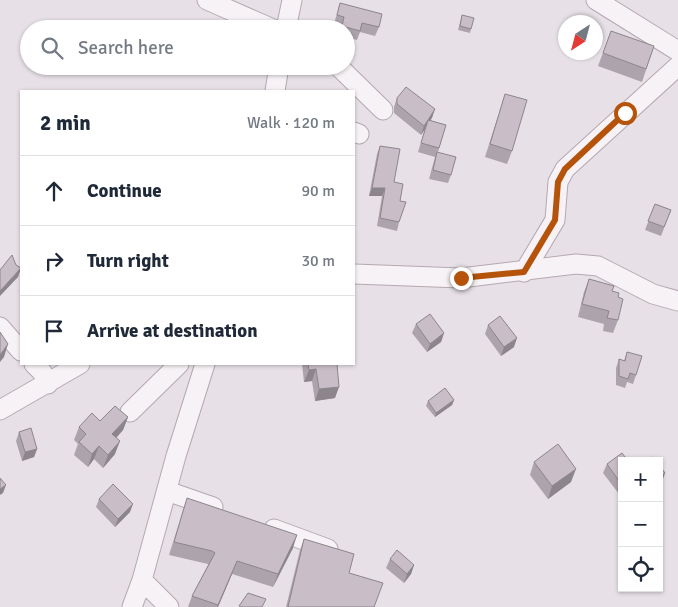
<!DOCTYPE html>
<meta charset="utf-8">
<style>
body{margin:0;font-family:Signika,sans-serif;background:#f2f2f3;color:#1f2937}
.controls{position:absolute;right:15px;bottom:15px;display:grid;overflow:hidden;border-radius:0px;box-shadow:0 1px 4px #0004}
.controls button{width:45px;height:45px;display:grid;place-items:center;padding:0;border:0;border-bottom:1px solid #e0e1e3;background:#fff;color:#1f2937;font:25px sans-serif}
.compass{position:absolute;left:558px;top:15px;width:45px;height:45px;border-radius:50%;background:#fff;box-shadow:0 1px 4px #0004;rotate:216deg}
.stop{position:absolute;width:15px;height:15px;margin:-11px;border:4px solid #b45309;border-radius:50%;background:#fff}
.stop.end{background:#b45309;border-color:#fff;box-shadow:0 1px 5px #0008}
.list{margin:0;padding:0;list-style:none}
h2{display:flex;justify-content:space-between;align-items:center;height:65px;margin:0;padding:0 20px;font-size:21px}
h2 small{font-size:16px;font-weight:400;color:#747a83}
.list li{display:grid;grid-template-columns:32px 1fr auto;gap:15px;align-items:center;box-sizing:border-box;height:70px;padding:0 20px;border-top:1px solid #e0e1e3}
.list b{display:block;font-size:19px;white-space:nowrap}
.list em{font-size:16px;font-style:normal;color:#747a83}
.icon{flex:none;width:28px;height:28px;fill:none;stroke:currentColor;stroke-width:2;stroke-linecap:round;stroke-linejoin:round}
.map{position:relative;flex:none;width:678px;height:607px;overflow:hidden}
.search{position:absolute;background:#fff;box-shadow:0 1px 4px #0004;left:20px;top:20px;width:335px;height:55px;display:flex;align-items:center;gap:12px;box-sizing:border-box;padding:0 18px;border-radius:28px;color:#747a83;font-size:19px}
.panel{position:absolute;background:#fff;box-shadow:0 1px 4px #0004;left:20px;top:90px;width:335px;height:275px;border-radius:0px}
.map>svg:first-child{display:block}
</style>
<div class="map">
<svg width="678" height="607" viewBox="0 0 678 607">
<rect width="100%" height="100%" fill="#e7e0e6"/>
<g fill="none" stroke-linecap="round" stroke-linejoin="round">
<g stroke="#b4a9b2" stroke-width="21">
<path id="minor" d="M207,0L273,29
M596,0L678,51
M286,29L292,0
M338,66L383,110
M275,91L279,66
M354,132L359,134
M524,272L555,220L558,182L565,169L678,66
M354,274L461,278L576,264L598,266L653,294L678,301
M0,327L21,351
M34,364L42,372L48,384
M0,410L80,364
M130,412L179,364
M167,491L213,507
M274,529L328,549
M142,580L169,607
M132,607L142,580L176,456L205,364"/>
</g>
<use href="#minor" stroke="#f6f2f5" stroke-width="19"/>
</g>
<path fill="#ada3ac" d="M340,3L379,27L375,36L360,32L357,40L346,37V29H340L341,26L334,24Z
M462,15L471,29L470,33L458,30Z
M611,31L654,46L642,82L598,66Z
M505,94L512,151L507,164L485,157Z
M397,98L435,109L430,120L446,125L438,152L451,175L448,183L429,179L435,157L418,152L425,129L421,135L394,113V107Z
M380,146L394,182L400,201L399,222L397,231L377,226L382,196H369L377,154Z
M655,204L671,210L661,236L645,230Z
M589,279L612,291L618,297V320L613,333L603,331L604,324L578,317L584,292Z
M416,324L444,333L441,342L427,352L412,333Z
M488,325L514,347L501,356L485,334Z
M627,352L636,375L633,384L627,382L625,388L616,385V368L619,359L624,361Z
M302,364H337L335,398L315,401L312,381L304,382Z
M454,400L452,405L435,417L426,406L428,401Z
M128,417L123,430L116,438L115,454L103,468L94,459L88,467L74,455L78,444L74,440L79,427L100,421Z
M19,432L37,449L34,457L22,461L16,441Z
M622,461V492L619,494L603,473L607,464Z
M534,462L571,482L548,499L530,475Z
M187,498L293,548L273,587L232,574L218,607H188L192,596L208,565V564L169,555Z
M99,499L130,512L115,527L96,507Z
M304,539L349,573L374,607H286L300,550Z
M390,559L414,565L411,574L404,583L386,568Z"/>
<path fill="#8d858c" d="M435,109L432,118L426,127L428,120Z
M428,120L425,129L421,135L424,126Z
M372,188H385L382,196H369Z
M21,268L18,277L0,296V291Z
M444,333L441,342L427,352L430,344Z
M517,338L514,347L501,356L504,347Z
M8,344L4,357L0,362V355Z
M316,369L312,381L304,382L309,370Z
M339,387L335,398L315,401L319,389Z
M454,400L452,405L435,417L436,413Z
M128,417L123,430L108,447L112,434Z
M120,441L115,454L103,468L108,455Z
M99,446L94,459L88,467L92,454Z
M37,449L34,457L22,461L25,452Z
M576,469L571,482L548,499L552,486Z
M665,473L662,482L659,484V477Z
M6,485L3,493L0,495V489Z
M622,486V492L619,494Z
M133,504L130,512L115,527L118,519Z
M297,535L293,548L273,587L278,574Z
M237,561L232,574L218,607H217Z
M414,565L411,574L404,583L407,574Z"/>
<path fill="#c9bec8" stroke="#8d858c" d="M340,3L382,14L379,27L362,23L360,31L342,26L344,17L337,15Z
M462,15L474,18L471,29L460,26Z
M611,31L654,46L646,69L603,53Z
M406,87L435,109L428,120L446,125L439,148L421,143L428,120L424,126L397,104V98Z
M505,94L527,100L512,151L490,144Z
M380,146L400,149L394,182L403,184L400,201L406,202L399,222L380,218L385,188H372Z
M437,152L456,157L451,175L433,170Z
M655,204L671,210L664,227L648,221Z
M12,255L16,265L21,268L0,291V270Z
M589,279L614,286L612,291L619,293L618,297L623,299L618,320L607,318L609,311L582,304Z
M430,314L444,333L430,344L416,324Z
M500,316L517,338L504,347L488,325Z
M0,332L8,344L0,355Z
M627,352L642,356L636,375L630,373L628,379L619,376V359L625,361Z
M308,364H337L339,387L319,389L316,369L309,370Z
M445,388L454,400L436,413L428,401Z
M115,406L128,417L112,434L120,441L108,455L99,446L92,454L79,442L86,434L79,427L92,413L100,421Z
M31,428L37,449L25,452L19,432Z
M558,444L576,469L552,486L534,462Z
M622,453L628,461H622V485L607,464Z
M653,457L656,461H647Z
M659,465L665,473L659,477Z
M0,478L6,485L0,489Z
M113,484L133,504L118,519L99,499Z
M187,498L297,535L278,574L237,561L218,605L192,596L215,553L212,551L174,542Z
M304,539L354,554L349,573L383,583L374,607H288Z
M397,550L414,565L407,574L390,559Z
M248,593L266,599L262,607H242L239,606Z"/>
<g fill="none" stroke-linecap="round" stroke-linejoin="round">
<path stroke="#b45309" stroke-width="6" d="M461,278L524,272L555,220L558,182L565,169L625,113"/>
</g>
</svg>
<div class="controls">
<button>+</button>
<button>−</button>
<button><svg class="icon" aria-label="locate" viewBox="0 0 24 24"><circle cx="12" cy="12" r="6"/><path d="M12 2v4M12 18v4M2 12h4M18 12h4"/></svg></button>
</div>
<svg class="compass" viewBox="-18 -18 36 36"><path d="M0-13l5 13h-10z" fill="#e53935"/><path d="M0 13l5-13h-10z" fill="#747a83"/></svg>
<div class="stop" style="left:625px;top:113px"></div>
<div class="stop end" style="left:461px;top:278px"></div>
<div class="search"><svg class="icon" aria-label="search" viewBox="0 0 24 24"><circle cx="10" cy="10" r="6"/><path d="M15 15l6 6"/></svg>Search here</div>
<section class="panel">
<h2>2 min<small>Walk · 120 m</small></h2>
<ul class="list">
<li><svg class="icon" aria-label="ahead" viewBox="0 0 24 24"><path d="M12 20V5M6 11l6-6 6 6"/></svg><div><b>Continue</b></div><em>90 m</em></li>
<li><svg class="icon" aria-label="right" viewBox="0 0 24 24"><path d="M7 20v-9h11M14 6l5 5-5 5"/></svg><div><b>Turn right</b></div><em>30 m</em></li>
<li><svg class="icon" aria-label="arrive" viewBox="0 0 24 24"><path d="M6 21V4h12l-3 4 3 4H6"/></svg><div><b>Arrive at destination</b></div></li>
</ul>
</section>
</div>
